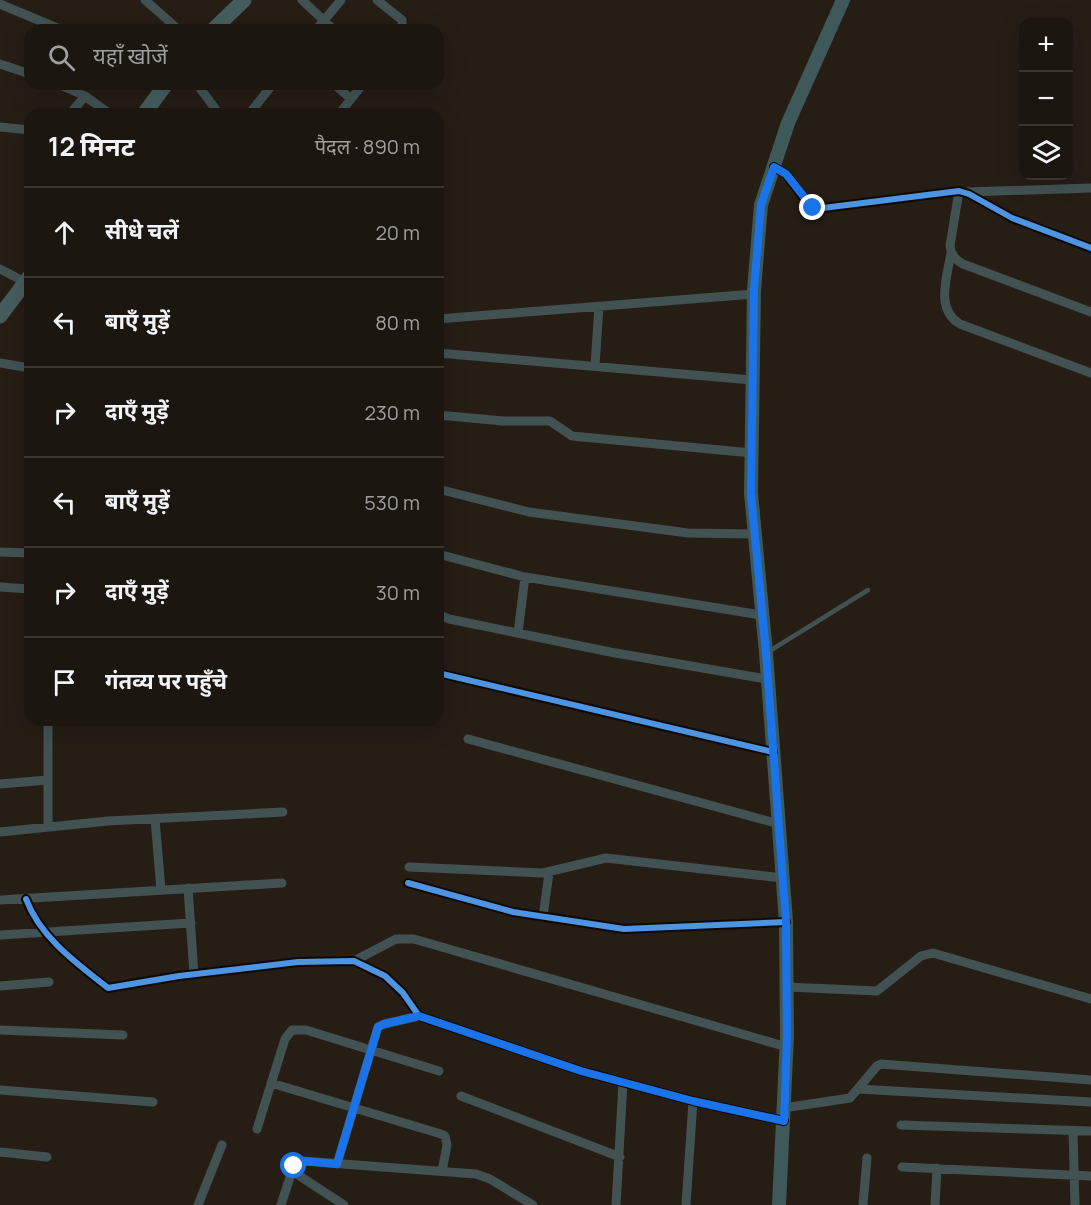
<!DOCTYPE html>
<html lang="hi">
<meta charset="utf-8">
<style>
body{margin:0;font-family:Manrope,"Noto Sans Devanagari",sans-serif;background:#251f19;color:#f1f3f6}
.controls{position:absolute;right:18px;top:18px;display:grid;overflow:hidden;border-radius:12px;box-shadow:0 6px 24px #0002}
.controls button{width:54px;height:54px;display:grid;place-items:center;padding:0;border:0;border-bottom:2px solid #3a3530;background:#1c1610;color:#f1f3f6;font:30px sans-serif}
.stop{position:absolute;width:18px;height:18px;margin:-14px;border:4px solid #1a73e8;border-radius:50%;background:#fff}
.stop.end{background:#1a73e8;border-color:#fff;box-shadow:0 2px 6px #0008}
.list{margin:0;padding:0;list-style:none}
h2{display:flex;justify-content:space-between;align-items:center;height:78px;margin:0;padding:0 24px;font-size:26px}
h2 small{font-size:20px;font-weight:400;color:#a09f9f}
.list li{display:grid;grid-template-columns:39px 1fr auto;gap:18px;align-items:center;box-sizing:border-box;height:90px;padding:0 24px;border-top:2px solid #3a3530}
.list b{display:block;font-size:22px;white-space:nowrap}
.list em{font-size:20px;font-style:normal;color:#a09f9f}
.icon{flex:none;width:33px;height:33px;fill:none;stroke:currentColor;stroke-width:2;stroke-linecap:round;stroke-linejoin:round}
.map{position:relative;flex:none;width:1091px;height:1205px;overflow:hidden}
.search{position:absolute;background:#1c1610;box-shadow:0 6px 24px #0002;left:24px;top:24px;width:420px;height:66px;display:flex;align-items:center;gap:15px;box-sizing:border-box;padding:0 21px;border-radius:18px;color:#a09f9f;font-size:22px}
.panel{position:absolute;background:#1c1610;box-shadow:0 6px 24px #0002;left:24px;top:108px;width:420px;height:618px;border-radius:18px}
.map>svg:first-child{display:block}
</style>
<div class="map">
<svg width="1091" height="1205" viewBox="0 0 1091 1205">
<rect width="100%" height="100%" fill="#261d15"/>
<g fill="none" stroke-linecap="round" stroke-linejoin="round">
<path stroke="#425253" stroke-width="4.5" d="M768,652L868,590"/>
<path stroke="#425253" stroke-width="9" d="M145,0L179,30
M302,0L334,30
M377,0L402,20V30
M0,4L62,30
M316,30L341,0
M0,64L30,74
M58,84L85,96L110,114
M197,84L219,114
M334,84L351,99
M70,114L85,96
M249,114L273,84
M339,114L363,84
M0,127L30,130
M774,167L786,174L809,205L815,209L959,191L969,194L1012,218L1091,248
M959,191L950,246C951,255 955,260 963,264L1091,312
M967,192L1091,188
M951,253C947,278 935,309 960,324L1091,373
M0,269L25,282
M438,319L754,294
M438,353L752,380
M0,363L30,368
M595,366L599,306
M438,415L503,421H550L572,436L752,453
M438,489L529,512L688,533L754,534
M0,552L30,553
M438,554L525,577L761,615
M0,587L30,589
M438,614L449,619L610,652L766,679
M518,633L525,577
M438,673L773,752
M468,739L779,824
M0,784L48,780
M155,819L161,890
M48,827V720
M0,832L108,821L283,812
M409,867L543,873L606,858L783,878
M408,883L513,912L624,929L786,922
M188,888L194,974
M26,899C40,937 76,963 108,988L179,976L298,962L354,961L385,976L403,993L419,1016L581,1071L693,1101L784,1121
M0,900L282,883
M543,917L549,873
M0,935L191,923
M354,961L396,939H414L787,1047
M0,986L49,982
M787,987L877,991L921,956L933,953L1091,999
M0,1030L123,1035
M271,1083L441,1134L445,1136L447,1145L442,1171
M858,1089L1091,1102
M0,1090L153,1102
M461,1096L620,1157
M784,1108L850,1098L877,1066L881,1064L1091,1080
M901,1125L1091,1131
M257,1129L285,1039L292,1030H306L439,1071
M1073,1131L1075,1205
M0,1152L47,1157
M337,1164L378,1027L384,1024L419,1016
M902,1167L1091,1176
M292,1171L344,1205
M198,1205L222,1145
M281,1205L292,1171L298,1162L303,1161L476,1174L490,1179L533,1205
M616,1205L623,1083
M686,1205L693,1101
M863,1205L867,1158
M935,1205L937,1168"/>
<path stroke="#3f5859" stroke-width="14" d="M779,1205L787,1036L786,922L766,653L751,493L754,290L761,205L788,123L843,0"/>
<path stroke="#465d5e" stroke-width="15" d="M213,30L244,0
M144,114L166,84
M0,316L30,276"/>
<g stroke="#0f0804" stroke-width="10">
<path id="cycleway" d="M774,167L786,174L809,205L815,209L959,191L969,194L1012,218L1091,248
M438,673L773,752
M408,883L513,912L624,929L786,922
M26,899C40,937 76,963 108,988L179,976L298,962L354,961L385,976L403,993L419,1016L581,1071L693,1101L784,1121"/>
</g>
<use href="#cycleway" stroke="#4d94e3" stroke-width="6"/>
</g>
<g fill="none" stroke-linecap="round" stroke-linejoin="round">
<path stroke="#1a73e8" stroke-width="8" d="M294,1166L303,1161L337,1164L378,1027L384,1024L419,1016L581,1071L693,1101L784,1121L787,1036L786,922L766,653L751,494L754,290L761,205L774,167L786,174L813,208"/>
</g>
</svg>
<div class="controls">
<button>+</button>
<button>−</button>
<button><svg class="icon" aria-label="layers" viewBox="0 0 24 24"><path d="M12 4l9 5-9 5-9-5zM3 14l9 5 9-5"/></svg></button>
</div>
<div class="stop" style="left:294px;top:1166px"></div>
<div class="stop end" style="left:813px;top:208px"></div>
<div class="search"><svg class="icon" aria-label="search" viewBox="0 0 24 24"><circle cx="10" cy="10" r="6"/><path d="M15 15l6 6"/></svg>यहाँ खोजें</div>
<section class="panel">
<h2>12 मिनट<small>पैदल · 890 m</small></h2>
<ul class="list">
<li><svg class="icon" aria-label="ahead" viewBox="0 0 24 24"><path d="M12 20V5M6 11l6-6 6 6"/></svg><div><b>सीधे चलें</b></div><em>20 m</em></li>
<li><svg class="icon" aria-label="left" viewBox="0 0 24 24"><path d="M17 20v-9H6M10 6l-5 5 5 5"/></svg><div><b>बाएँ मुड़ें</b></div><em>80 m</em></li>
<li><svg class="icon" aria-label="right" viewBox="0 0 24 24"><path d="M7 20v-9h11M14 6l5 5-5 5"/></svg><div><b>दाएँ मुड़ें</b></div><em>230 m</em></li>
<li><svg class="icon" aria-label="left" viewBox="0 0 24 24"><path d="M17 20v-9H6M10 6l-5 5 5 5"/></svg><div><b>बाएँ मुड़ें</b></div><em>530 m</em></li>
<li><svg class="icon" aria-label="right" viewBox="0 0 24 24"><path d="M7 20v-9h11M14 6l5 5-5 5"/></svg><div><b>दाएँ मुड़ें</b></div><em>30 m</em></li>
<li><svg class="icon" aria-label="arrive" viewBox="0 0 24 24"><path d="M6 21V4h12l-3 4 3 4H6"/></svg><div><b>गंतव्य पर पहुँचे</b></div></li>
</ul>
</section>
</div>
